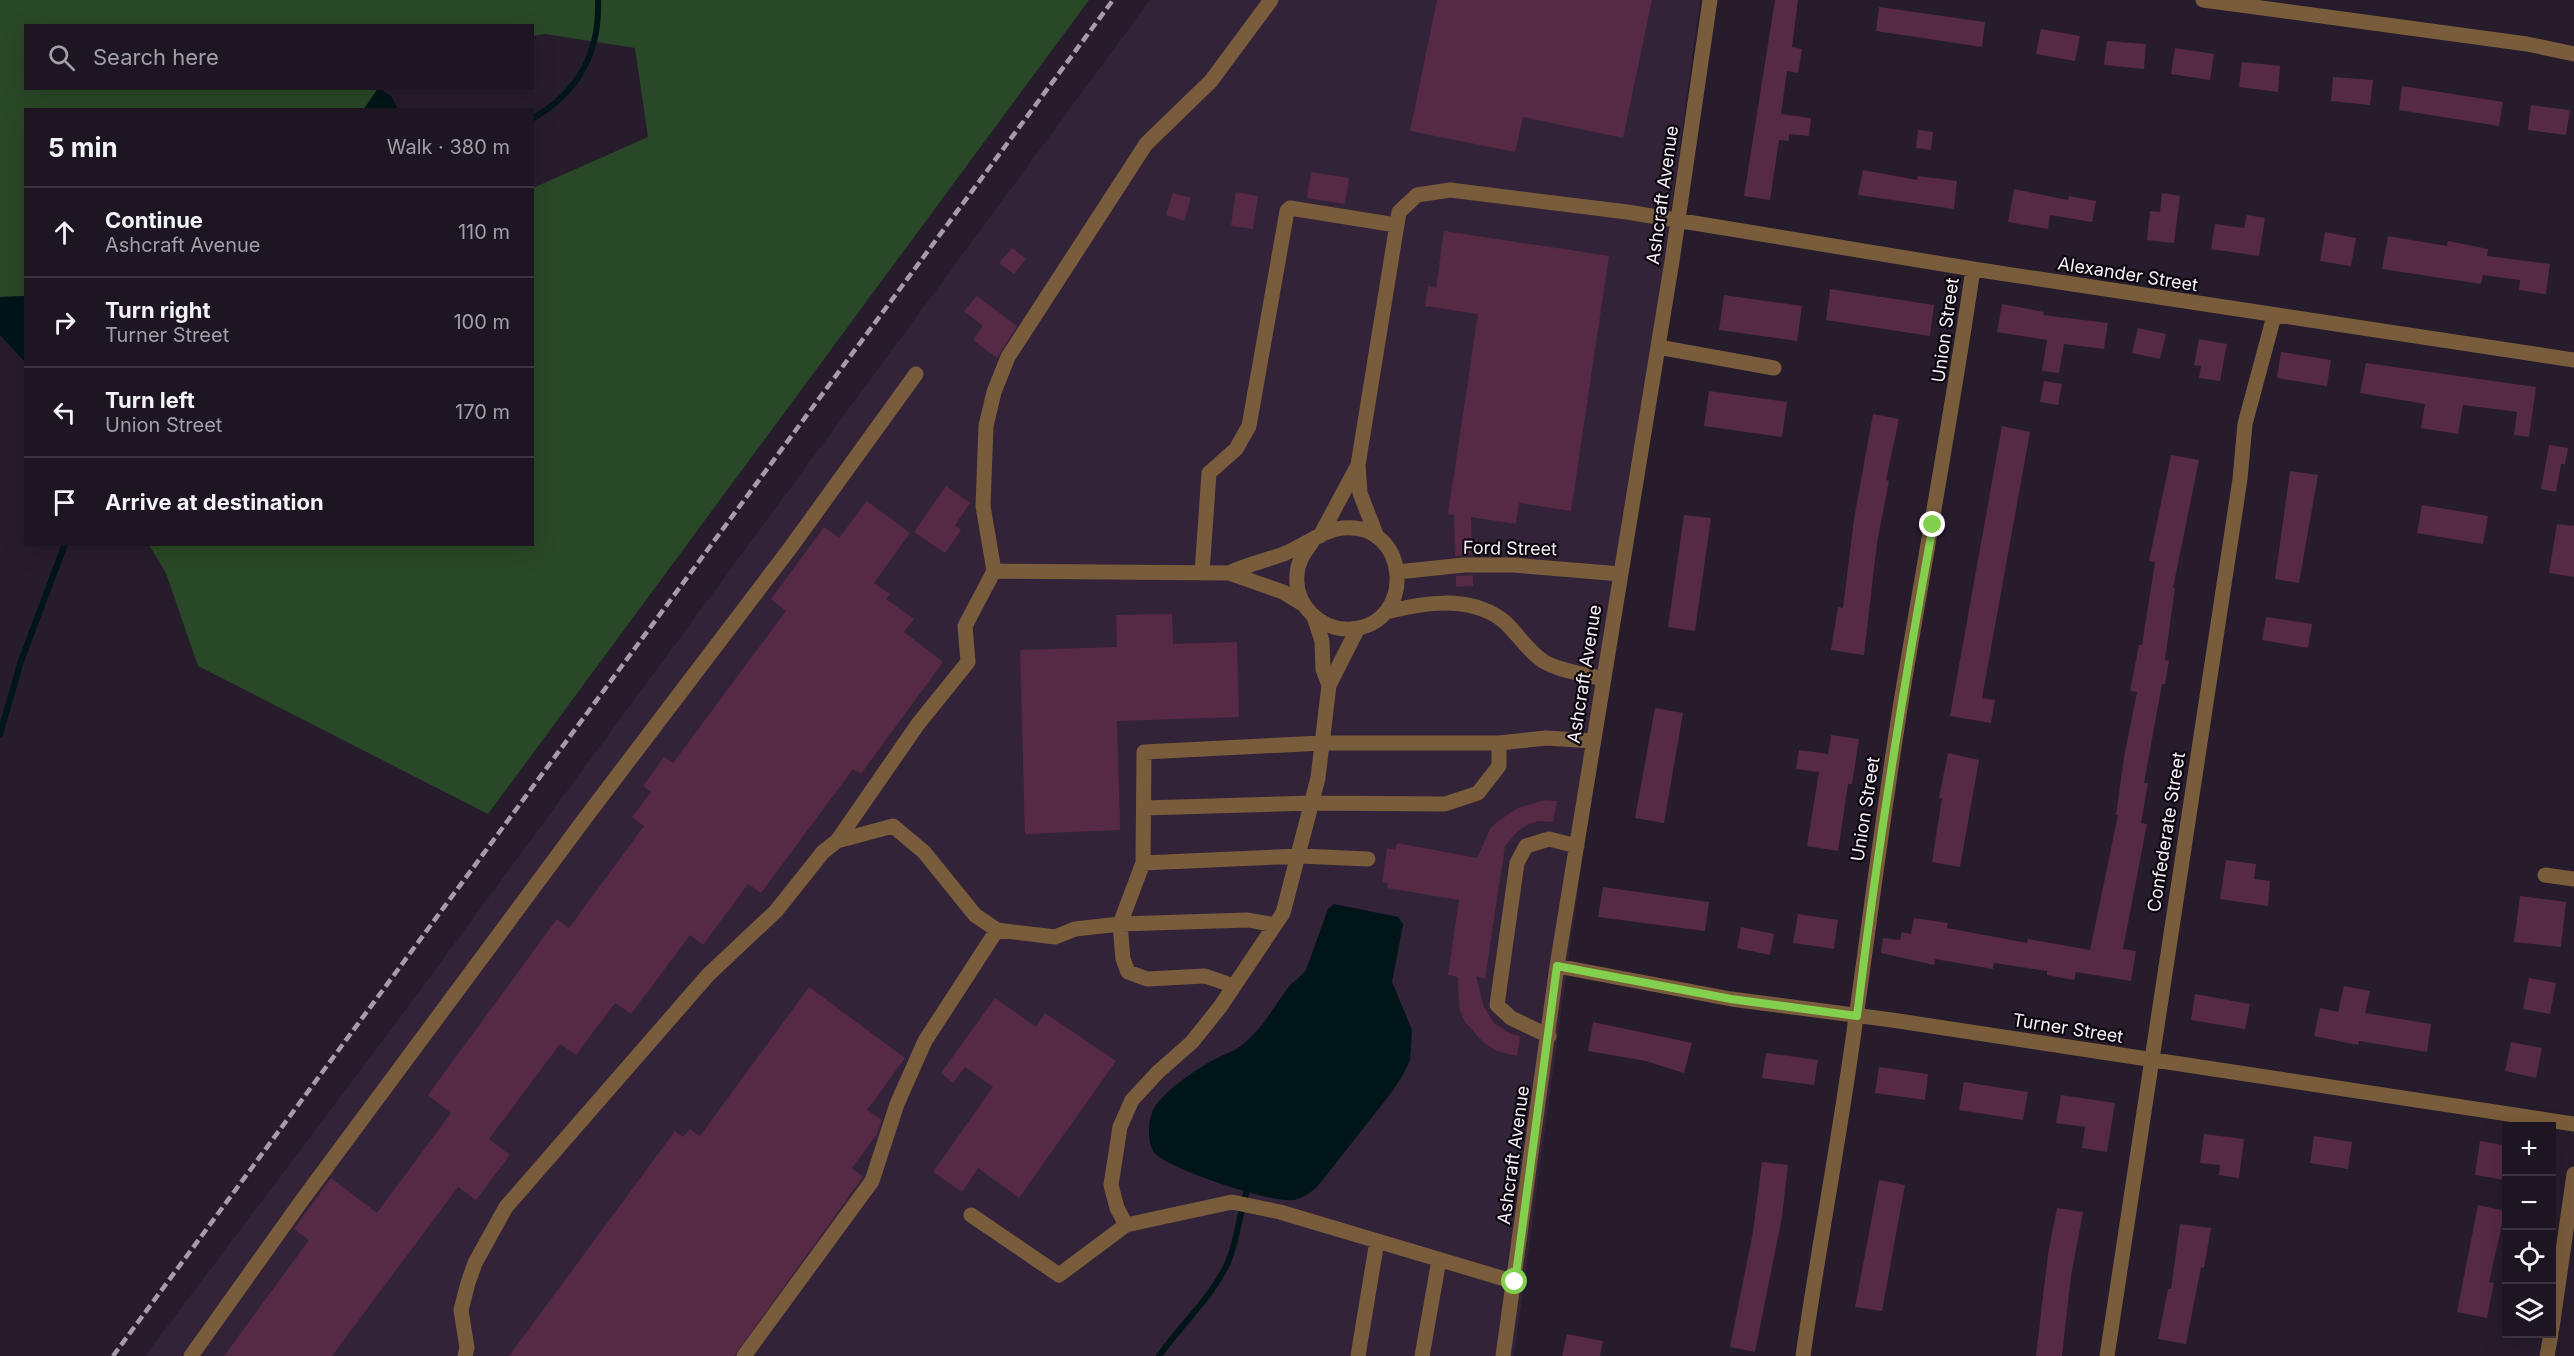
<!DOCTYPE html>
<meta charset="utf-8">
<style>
body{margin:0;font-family:Inter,sans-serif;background:#251e2a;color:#f1f3f6}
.controls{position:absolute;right:18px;bottom:18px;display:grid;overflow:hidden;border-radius:0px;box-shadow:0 6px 24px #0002}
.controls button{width:54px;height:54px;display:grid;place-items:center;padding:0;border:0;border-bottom:2px solid #3b343f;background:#1d1521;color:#f1f3f6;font:30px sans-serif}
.stop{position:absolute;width:18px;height:18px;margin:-14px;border:4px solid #83d04e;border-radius:50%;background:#fff}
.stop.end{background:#83d04e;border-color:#fff;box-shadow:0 2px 6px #0008}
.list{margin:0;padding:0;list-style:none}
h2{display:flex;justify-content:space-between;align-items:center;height:78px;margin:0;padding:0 24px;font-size:26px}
h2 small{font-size:20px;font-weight:400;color:#a09fa5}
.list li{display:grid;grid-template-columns:39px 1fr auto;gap:18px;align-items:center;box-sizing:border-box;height:90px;padding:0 24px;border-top:2px solid #3b343f}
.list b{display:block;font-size:22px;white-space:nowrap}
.list p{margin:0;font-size:20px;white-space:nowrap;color:#a09fa5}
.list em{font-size:20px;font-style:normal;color:#a09fa5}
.icon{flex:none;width:33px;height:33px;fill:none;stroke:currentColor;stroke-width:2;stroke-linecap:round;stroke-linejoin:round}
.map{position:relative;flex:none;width:2574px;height:1356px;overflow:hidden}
.search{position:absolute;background:#1d1521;box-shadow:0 6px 24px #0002;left:24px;top:24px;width:510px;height:66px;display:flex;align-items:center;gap:15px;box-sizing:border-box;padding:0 21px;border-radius:0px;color:#a09fa5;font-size:22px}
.panel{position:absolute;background:#1d1521;box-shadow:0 6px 24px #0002;left:24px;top:108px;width:510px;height:438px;border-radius:0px}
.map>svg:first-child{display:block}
</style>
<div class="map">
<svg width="2574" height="1356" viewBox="0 0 2574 1356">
<rect width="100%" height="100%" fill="#271c2c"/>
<path fill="#332339" d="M1150,0H1700L1514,1356H145L396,1023Z"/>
<path fill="#294827" d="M0,0H1089L488,814L198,666L166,573L149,545L532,544L533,188L648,137L635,48L545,34L533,36L532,26H26V88L378,89L364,109L26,110L25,296L0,297Z"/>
<path fill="#001518" d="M378,88L391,96L398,109H364Z
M25,296H26L25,362L0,335V297Z
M1334,904L1398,917L1403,924L1392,982L1412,1030L1410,1060L1403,1075L1391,1093L1317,1187C1310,1193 1303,1198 1294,1200C1274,1204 1163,1168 1153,1151C1147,1139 1148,1122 1153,1110C1162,1092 1198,1068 1217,1058C1225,1054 1234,1051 1241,1046C1264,1027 1270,1012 1287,989C1292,982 1300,978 1306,970L1328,909Z"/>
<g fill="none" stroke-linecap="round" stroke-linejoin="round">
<path stroke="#001518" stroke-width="6" d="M532,119C579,92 600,53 598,0
M0,734L21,661L65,544
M1159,1356C1181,1324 1212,1298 1228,1262C1239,1237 1239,1209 1249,1185"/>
</g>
<path fill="#562944" d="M1437,0H1652L1623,138L1523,117L1515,152L1410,131Z
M1775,0H1798L1792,47L1802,49L1798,73L1787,71L1781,114L1811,118L1809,136L1789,134V141L1779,140L1770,200L1744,196Z
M1879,7L1985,22L1982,47L1876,31Z
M2041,29L2080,36L2075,61L2036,54Z
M2107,41L2146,44L2144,69L2104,65Z
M2175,48L2214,54L2210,80L2171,74Z
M2242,62L2280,66L2278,92L2239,87Z
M2333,77L2373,80L2370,105L2331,101Z
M2402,86L2503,102L2499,126L2399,110Z
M2531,105L2570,110L2566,135L2528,130Z
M1918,130L1933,132L1931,150L1916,148Z
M1863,170L1917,180L1918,176L1957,181L1954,209L1858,195Z
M1311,172L1349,178L1345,204L1307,198Z
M2014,189L2068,200L2069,196L2096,201L2092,222L2050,215L2048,229L2008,222Z
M1236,192L1258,196L1253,229L1231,226Z
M1173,193L1191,198L1184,221L1166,215Z
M2162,193L2180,196L2174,243L2147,240L2150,211L2160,212Z
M2247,215L2265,218L2259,256L2211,249L2215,224L2244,228Z
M1444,231L1609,256L1571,511L1519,503L1516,524L1471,517L1472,555L1455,556L1454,515L1448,514L1478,314L1425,306L1428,286L1436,288Z
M2325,232L2356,238L2351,266L2320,261Z
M2388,236L2447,246L2448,241L2488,249L2487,256L2550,264L2546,294L2519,290L2520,280L2483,275L2481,284L2382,269Z
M1012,248L1026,259L1014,274L999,263Z
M1830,289L1934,305L1930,336L1826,320Z
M1724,295L1802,306L1797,341L1719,330Z
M977,296L1017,326L997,358L973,340L983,326L964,311Z
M2002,304L2044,312L2043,315L2108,323L2104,349L2064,344L2059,373L2042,371L2047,340L1997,332Z
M2138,328L2166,334L2160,359L2132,353Z
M2199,339L2227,344L2220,381L2199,378L2201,366L2194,365Z
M2281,352L2331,360L2327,386L2277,378Z
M2366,363L2536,387L2529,437L2514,435L2517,412L2463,405L2458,434L2421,428L2425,404L2360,393Z
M2044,381L2062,384L2058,405L2040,402Z
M1709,391L1787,402L1782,437L1704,426Z
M1873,414L1899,419L1886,480L1889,481L1877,543L1864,655L1831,650L1838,607L1843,608L1854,519Z
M2002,426L2030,432L1982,698L1995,700L1991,723L1950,716Z
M2549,445L2568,448L2565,464H2561L2556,492L2541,489Z
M2171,455L2199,460L2173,588H2175L2165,660L2169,661L2165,684H2162L2144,783H2148L2141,823L2147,824L2123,949L2136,951L2131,981L2076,972L2074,980L2047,975V971L1994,963L1993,969L1935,959L1934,965L1881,953L1883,938L1900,940L1902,932L1911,934L1914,918L1948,923L1947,928L2027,943L2028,939L2090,950L2118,815H2116L2124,757L2137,692L2130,691L2139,645H2142L2155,562L2149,561Z
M2290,471L2318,475L2299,583L2275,579Z
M946,486L970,503L955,525L961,530L945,553L914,532Z
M867,501L910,533L874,583L890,594L886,599L914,619L904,632L943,662L861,774L853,769L761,893L748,884L703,945L690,935L631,1014L615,1003L576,1055L560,1044L489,1139L510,1155L476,1200L458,1187L332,1356H224L309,1240L294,1229L331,1178L377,1213L451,1113L428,1095L557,919L569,928L644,826L632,817L651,792L643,786L664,757L673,763L786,611L771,599L824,527L839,538Z
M2422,505L2488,516L2483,544L2417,533Z
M1684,515L1711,518L1695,631L1668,627Z
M2557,524L2574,526V577L2549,573Z
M1473,575V586L1456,587V576Z
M1172,614L1173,644L1237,642L1239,717L1117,721L1120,830L1025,834L1020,650L1117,647L1116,615Z
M2266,617L2312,624L2308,648L2262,640Z
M1655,708L1683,713L1664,823L1635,818Z
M1831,735L1859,739L1852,784H1848L1838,851L1807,846L1819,772L1796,769L1799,750L1828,754Z
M1948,753L1979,760L1960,867L1932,862L1942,798H1939Z
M1545,800L1557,801L1553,822L1538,821L1529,824L1518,831L1505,846L1485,979L1476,976L1484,1007L1494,1023L1511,1034L1520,1036L1517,1056L1497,1051L1484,1043L1465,1022L1459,1008L1458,977L1448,975L1459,900L1387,888L1388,883L1382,882L1387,848L1395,850L1397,843L1477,858L1490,829L1498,821L1518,808Z
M2226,860L2256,864L2254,879L2270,881L2268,906L2220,899Z
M1603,887L1709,902L1705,931L1598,917Z
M2520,896L2566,902L2561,947L2514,942Z
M1798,914L1838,920L1834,949L1793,943Z
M1741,927L1774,934L1770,955L1737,948Z
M2529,978L2556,983L2550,1014L2523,1009Z
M2344,986L2370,991L2365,1013L2431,1024L2427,1052L2359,1041L2358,1045L2314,1036L2320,1008L2338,1012Z
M809,987L905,1058L867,1110L882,1120L877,1134L852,1168L863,1177L734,1356H509L675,1131L683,1137L690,1129L700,1136Z
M2195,994L2250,1004L2245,1029L2191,1020Z
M995,998L1036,1027L1045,1013L1116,1061L1019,1198L978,1168L962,1192L933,1172L993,1087L965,1067L953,1083L941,1073Z
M1593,1022L1692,1043L1684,1073L1646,1061L1588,1051Z
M2511,1042L2542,1048L2536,1078L2505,1071Z
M1766,1053L1818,1060L1814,1085L1762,1078Z
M1879,1067L1928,1074L1925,1100L1875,1093Z
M1964,1082L2028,1092L2023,1120L1959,1110Z
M2061,1095L2115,1103L2107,1152L2082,1148L2085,1127L2056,1123Z
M2204,1134L2244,1139L2239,1178L2219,1175L2220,1165L2200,1163Z
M2314,1136L2352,1142L2348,1169L2310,1163Z
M2480,1141L2503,1145L2502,1152L2506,1153L2505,1180L2475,1175Z
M1762,1162L1788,1165L1782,1217L1755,1352L1730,1347L1753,1232Z
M1879,1180L1905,1185L1882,1311L1855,1307Z
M2478,1205L2505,1211L2489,1282L2494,1283L2487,1318L2457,1312Z
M2057,1208L2083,1212L2071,1276L2062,1356H2036L2048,1254Z
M2180,1224L2211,1228L2204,1268L2201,1267L2186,1344L2158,1339L2168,1289H2171Z
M1567,1334L1603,1341L1600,1356H1562Z"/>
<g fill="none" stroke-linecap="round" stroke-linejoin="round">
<path stroke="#795c3b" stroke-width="15" d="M2203,0L2527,44L2574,54
M1658,347L1774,368
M1320,536L1358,465
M1377,537L1360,493L1358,465L1399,212L1417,195L1450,190L1627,212L1973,269L2574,360
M994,571L1229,573L1283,592L1303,604
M1397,572L1464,565H1513L1621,574
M1202,573L1209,473L1236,449L1249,426L1287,211L1290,208L1396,225
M1229,573C1246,565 1263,561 1281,555C1302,548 1321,530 1343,528C1409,521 1418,624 1351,629C1321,631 1294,605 1297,575C1297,562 1305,552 1312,542
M1386,612C1423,603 1467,595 1501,619C1515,629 1524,648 1543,661C1559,671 1585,674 1604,679
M1314,617L1322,641L1323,669L1329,685
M1144,808L1312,803L1445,804L1478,793L1499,766V743
M837,841L893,826L924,852L975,915L997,930L1055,937L1075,929L1120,924L1248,920L1275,925
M1143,863L1300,856L1368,859
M2545,875L2574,879
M1557,966L1731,999L1892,1020L2574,1124
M1234,986L1205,976L1147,979L1128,972L1123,959L1120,924L1143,863L1144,752L1322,743H1499L1546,738L1593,741
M1549,1036L1511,1018L1497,1005L1517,863L1526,846L1549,839L1577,846
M971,1215L1059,1275L1126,1225L1232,1202L1280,1212L1515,1282
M1126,1225L1117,1208L1111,1185L1120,1127L1132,1100L1158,1072L1192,1042L1220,1007L1283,913L1318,778L1329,685L1358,628
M2552,1328L2574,1174
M191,1356L300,1203L586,817L791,547L916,374
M465,1356L467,1348L461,1310L468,1283L475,1263L506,1207L708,975L776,911L823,852L837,841L918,724L968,662L965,626L994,571L983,506L986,426L994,392L1008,357L1146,144L1211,81L1271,0
M744,1356L872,1181L897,1104L925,1041L997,930
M1358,1356L1377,1241
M1422,1356L1439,1260
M1503,1356L1557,966L1672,261L1710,0
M1803,1356C1819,1243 1841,1131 1856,1017C1872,904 1886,791 1905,678C1928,542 1953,406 1973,269
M2107,1356C2151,1064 2197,772 2240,479L2245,424L2274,316
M2547,1356L2551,1334"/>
<path stroke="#a69ca9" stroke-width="4.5" stroke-dasharray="9 4.5" stroke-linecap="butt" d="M113,1356L1113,0"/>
</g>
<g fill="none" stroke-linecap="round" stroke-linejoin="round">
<path stroke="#83d04e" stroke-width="8" d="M1515,1282L1557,966L1731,999L1857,1016C1877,851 1903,688 1933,525"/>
</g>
<g text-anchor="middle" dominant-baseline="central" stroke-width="4.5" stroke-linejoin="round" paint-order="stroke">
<g font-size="18" fill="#f7effa" stroke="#0d080f">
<text transform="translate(1662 195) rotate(-82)">Ashcraft Avenue</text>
<text transform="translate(2128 274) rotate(9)">Alexander Street</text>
<text transform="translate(1945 330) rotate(-82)">Union Street</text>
<text transform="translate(1510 548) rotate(1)">Ford Street</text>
<text transform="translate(1584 674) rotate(-81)">Ashcraft Avenue</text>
<text transform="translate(1865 809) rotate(-81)">Union Street</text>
<text transform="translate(2166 832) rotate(-81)">Confederate Street</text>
<text transform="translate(2068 1028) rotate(9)">Turner Street</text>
<text transform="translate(1513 1155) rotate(-82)">Ashcraft Avenue</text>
</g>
</g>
</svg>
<div class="controls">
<button>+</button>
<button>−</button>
<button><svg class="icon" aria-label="locate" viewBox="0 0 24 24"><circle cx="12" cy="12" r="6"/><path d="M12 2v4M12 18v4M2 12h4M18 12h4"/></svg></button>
<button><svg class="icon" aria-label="layers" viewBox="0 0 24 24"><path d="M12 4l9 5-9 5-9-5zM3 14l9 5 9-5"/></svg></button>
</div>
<div class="stop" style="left:1515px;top:1282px"></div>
<div class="stop end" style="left:1933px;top:525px"></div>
<div class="search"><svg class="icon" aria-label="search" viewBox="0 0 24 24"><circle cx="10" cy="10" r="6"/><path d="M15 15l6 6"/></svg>Search here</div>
<section class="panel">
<h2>5 min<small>Walk · 380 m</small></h2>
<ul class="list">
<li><svg class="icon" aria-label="ahead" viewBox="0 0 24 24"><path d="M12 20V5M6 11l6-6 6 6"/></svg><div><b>Continue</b><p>Ashcraft Avenue</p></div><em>110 m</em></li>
<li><svg class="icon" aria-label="right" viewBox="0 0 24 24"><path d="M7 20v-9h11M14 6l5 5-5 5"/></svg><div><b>Turn right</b><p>Turner Street</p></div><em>100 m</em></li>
<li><svg class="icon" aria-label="left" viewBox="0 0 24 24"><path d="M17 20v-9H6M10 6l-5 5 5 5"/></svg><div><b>Turn left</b><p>Union Street</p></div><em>170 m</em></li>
<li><svg class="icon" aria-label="arrive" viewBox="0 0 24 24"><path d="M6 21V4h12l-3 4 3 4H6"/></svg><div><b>Arrive at destination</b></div></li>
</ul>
</section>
</div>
